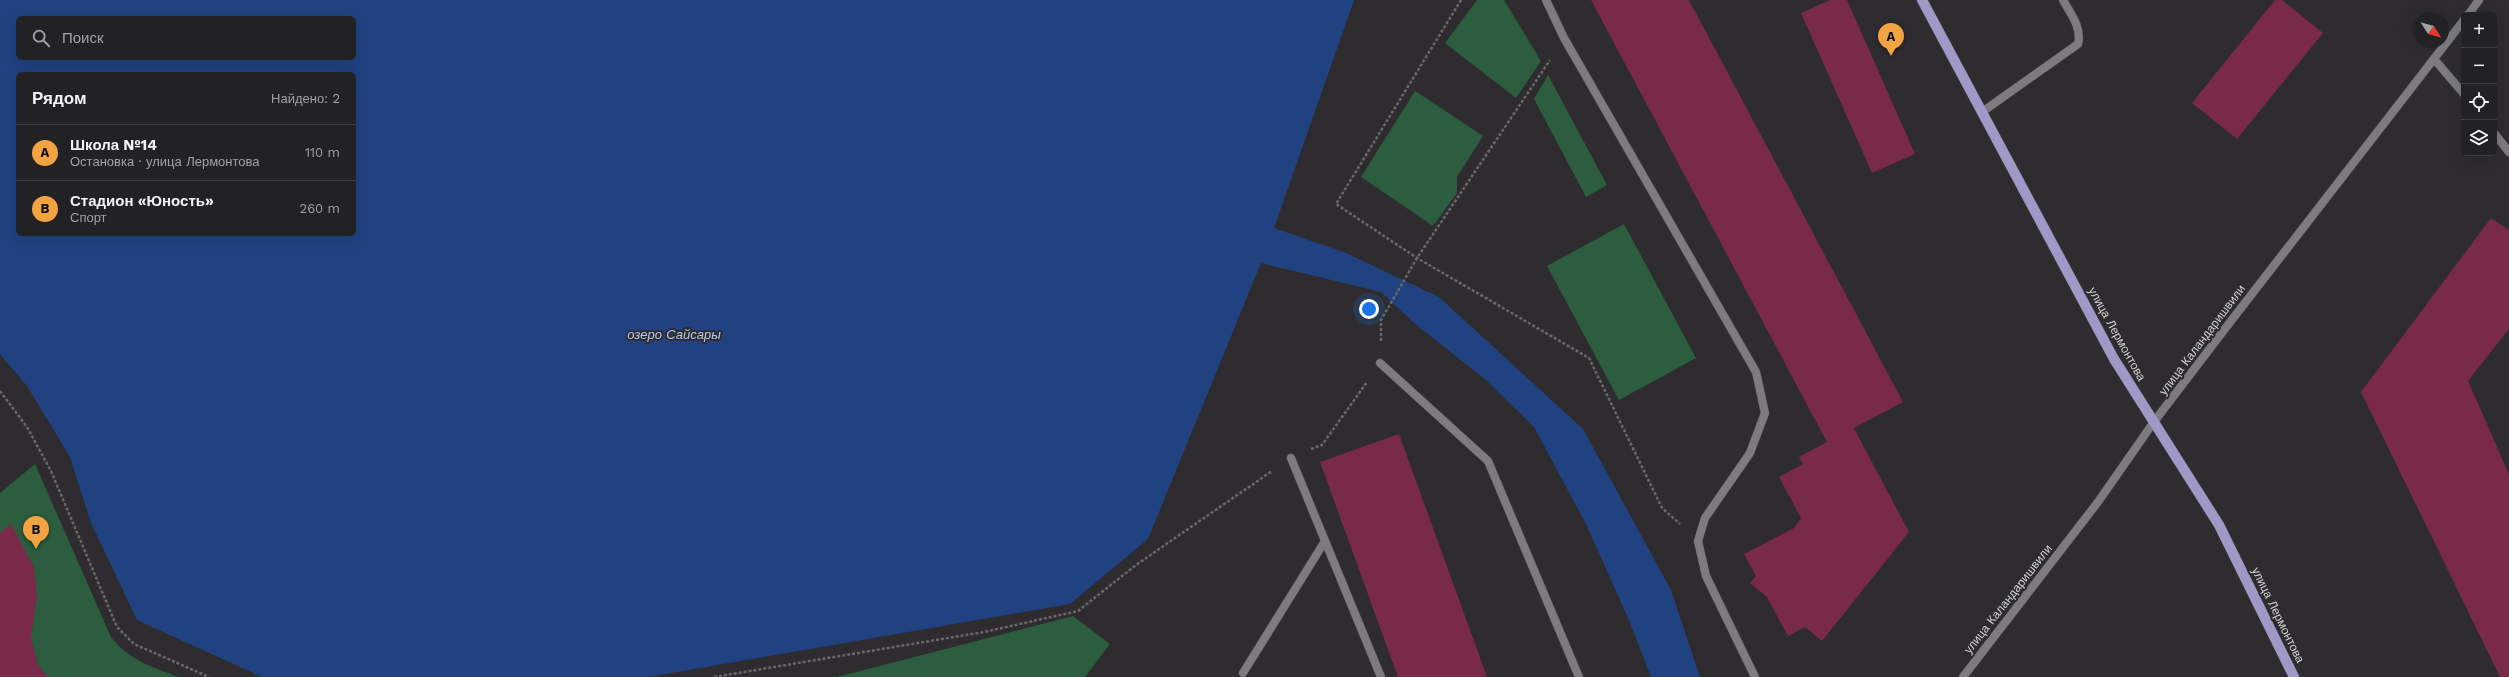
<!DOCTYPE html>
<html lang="ru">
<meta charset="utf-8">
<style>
body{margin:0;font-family:"Work Sans",sans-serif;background:#2e2e30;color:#f1f3f6}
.controls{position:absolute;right:12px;top:12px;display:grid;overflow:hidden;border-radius:6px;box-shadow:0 4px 16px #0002}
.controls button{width:36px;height:36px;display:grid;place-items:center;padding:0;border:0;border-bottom:1px solid #3f3e41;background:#222123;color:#f1f3f6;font:20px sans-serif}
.compass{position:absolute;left:2413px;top:12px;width:36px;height:36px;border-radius:50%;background:#222123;box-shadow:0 4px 16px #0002;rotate:127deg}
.you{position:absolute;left:1369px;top:309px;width:14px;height:14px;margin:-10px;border:3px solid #fff;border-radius:50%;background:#1a73e8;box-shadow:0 0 0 6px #1a73e833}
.badge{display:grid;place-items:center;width:26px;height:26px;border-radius:50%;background:#f3a442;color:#111;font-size:13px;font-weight:700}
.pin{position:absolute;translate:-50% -33px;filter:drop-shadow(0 1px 2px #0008)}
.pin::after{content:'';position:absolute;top:21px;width:14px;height:12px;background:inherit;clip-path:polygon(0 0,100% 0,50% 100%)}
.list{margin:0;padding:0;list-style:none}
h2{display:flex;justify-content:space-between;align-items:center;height:52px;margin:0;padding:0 16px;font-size:17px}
h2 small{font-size:13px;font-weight:400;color:#a2a3a6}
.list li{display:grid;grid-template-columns:26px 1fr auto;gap:12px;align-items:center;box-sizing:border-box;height:56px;padding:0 16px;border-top:1px solid #3f3e41}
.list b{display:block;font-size:15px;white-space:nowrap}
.list p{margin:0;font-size:13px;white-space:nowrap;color:#a2a3a6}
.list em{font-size:13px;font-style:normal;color:#a2a3a6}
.icon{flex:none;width:22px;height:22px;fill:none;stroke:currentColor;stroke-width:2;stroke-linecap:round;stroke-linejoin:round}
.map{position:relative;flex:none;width:2509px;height:677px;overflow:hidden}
.search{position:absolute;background:#222123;box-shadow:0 4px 16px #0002;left:16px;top:16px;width:340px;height:44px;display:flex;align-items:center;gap:10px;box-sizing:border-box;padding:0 14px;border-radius:6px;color:#a2a3a6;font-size:15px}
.panel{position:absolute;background:#222123;box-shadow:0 4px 16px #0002;left:16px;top:72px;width:340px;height:164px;border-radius:6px}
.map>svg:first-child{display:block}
</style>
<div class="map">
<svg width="2509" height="677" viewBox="0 0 2509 677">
<rect width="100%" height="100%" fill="#2e2c2f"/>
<path fill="#2c5d3e" d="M1477,0H1504L1541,61L1516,98L1445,43Z
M1548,75L1607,185L1586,197L1534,99Z
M1415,91L1483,136L1457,177V193L1433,226L1361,177Z
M1624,224L1696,358L1619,400L1547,266Z
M35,464L111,637C130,661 151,666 178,677H0V493Z
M1073,616L1110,644L1085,677H837Z"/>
<path fill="#214281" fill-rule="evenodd" d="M0,0H1354L1274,228L1346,253L1439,297L1583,429L1671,590L1700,677H1651L1629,620L1585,522L1534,427L1486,380L1414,323L1381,292L1261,263L1148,539L1070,604L648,677H262L137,620L91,523L70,457L27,386L0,354ZM18,18H354V58H18ZM18,74H354V234H18Z"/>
<path fill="#782a48" d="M1591,0H1689L1903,402L1854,428L1909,532L1822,641L1805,627L1788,636L1767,597L1750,583L1756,576L1744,554L1794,528L1801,518L1779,477L1803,464L1799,457L1827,442Z
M1830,0H1847L1915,154L1872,173L1801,13Z
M2275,0H2282L2323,33L2237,139L2192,103Z
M2491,218L2509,230V329L2468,381L2509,474V677H2500L2361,392Z
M1399,434L1487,677H1398L1320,462Z
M11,524L34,567L37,597L31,638L38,665L48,677H0V533Z"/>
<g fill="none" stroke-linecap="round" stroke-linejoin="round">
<g stroke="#4b4a4c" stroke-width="9">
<path id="service" d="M1546,0L1564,38L1756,372L1765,413L1750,453L1705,518L1698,541L1706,576L1755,677
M1982,112L2078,44C2082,28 2071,14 2063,0
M1380,363L1488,461L1579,677
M1291,458L1381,677
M1243,673L1325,541"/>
</g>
<g stroke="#4b4a4c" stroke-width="9">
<path id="minor" d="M2434,59L2464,94
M2494,133L2509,152"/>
</g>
<g stroke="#4b4a4c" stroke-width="9">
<path id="tertiary" d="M2468,15L2479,0
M1963,677L2098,502L2153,423L2224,330L2464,20"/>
</g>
<g stroke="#4b4a4c" stroke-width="11">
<path id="primary" d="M1922,0L2114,359L2219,525L2294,677"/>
</g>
<path stroke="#6a686b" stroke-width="2.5" stroke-dasharray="3 2" stroke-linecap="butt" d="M1461,0L1336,204L1417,258L1589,358L1662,508L1680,524
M1381,341V320L1417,258L1550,60
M0,391L27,427L51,471L117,627L134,644L209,677
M1311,449L1322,445L1367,382
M714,677L984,632L1078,611L1136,565L1272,471"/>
<use href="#service" stroke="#7d7b7e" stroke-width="8"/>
<use href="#minor" stroke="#7d7b7e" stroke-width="8"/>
<use href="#tertiary" stroke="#7d7b7e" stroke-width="8"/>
<use href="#primary" stroke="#a098c7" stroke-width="10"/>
</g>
<g text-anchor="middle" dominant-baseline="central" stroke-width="4" stroke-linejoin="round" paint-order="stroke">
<g font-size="12" fill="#d3d2d4" stroke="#2e2c2f">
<text transform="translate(2117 334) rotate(61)">улица Лермонтова</text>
<text transform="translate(2202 340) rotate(-53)">улица Каландаришвили</text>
<text transform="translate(2008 599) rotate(-52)">улица Каландаришвили</text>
<text transform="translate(2278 615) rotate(64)">улица Лермонтова</text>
</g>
<g font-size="13" font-style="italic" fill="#b6cbf0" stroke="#2e2c2f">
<text x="674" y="334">озеро Сайсары</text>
</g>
</g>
</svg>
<div class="controls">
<button>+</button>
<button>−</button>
<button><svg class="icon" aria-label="locate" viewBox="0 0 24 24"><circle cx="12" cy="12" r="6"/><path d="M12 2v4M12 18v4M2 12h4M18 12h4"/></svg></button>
<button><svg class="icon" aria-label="layers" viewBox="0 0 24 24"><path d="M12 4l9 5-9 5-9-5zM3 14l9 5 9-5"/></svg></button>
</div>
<svg class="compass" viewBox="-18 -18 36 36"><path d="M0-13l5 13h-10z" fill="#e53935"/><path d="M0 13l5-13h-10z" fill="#a2a3a6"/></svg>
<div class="you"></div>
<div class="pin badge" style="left:1891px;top:56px">A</div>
<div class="pin badge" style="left:36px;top:549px">B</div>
<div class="search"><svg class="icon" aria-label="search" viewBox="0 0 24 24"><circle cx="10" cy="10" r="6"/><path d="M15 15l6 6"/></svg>Поиск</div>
<section class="panel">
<h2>Рядом<small>Найдено: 2</small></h2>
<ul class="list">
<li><span class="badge">A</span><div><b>Школа №14</b><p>Остановка · улица Лермонтова</p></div><em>110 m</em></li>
<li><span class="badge">B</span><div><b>Стадион «Юность»</b><p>Спорт</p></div><em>260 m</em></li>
</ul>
</section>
</div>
